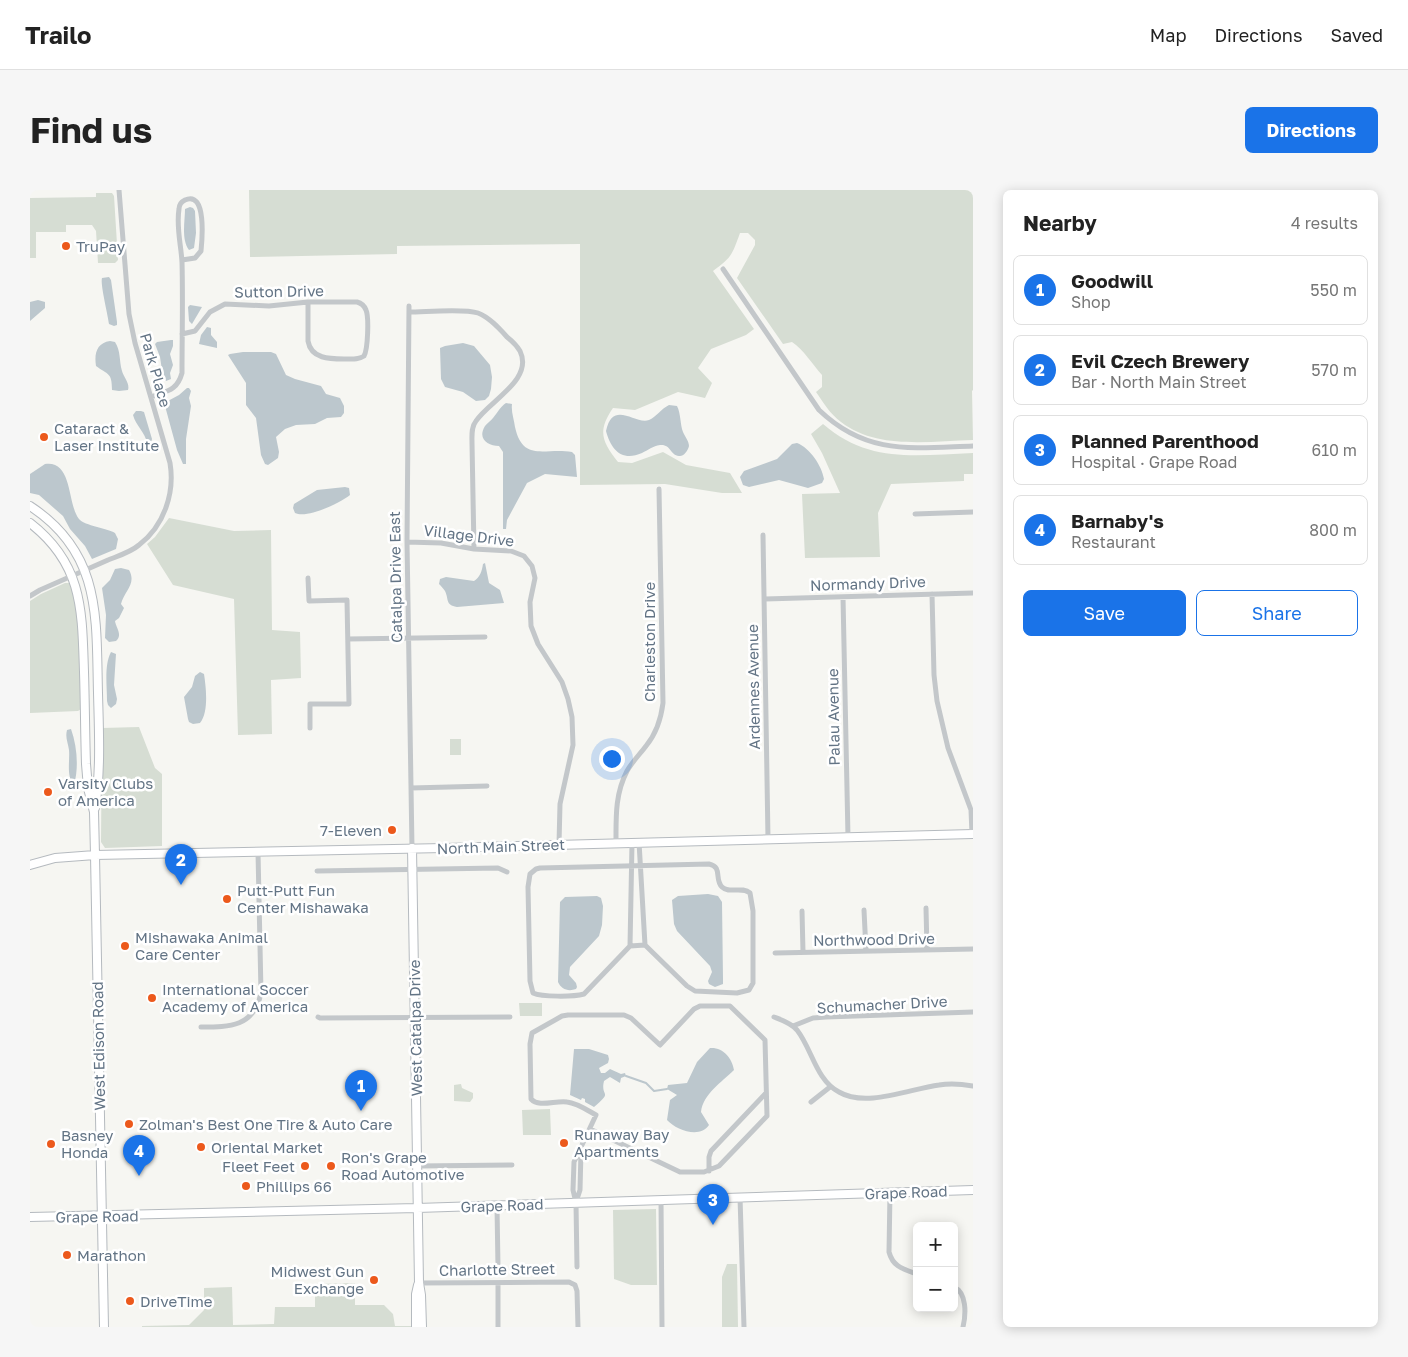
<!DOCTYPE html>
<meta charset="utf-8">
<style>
body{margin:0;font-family:"Golos Text",sans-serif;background:#f6f6f6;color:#222}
.controls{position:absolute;right:15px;bottom:15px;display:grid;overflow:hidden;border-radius:8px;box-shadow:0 2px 12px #0003}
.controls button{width:45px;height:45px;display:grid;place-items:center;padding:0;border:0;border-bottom:1px solid #e0e0e0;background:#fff;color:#222;font:25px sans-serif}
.you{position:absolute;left:581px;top:568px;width:18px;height:18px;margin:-12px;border:4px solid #fff;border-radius:50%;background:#1a73e8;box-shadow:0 0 0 8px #1a73e833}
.badge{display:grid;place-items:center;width:32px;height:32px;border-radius:50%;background:#1a73e8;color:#fff;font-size:16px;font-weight:700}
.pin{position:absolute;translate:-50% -41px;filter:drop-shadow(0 1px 2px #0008)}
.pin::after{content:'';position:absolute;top:26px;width:18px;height:15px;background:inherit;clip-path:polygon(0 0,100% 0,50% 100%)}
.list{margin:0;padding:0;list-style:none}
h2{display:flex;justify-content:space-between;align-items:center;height:65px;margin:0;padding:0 20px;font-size:21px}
h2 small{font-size:16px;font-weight:400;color:#767676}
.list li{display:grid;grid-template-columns:32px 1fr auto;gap:15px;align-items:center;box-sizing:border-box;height:70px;margin:0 10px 10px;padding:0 10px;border:1px solid #e0e0e0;border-radius:8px}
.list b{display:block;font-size:19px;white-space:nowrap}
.list p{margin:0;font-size:16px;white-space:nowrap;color:#767676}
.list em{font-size:16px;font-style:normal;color:#767676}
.actions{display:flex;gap:10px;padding:15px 20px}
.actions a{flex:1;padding:11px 0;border:1px solid #1a73e8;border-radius:8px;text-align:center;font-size:18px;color:#1a73e8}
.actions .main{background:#1a73e8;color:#fff}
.map{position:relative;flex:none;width:943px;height:1137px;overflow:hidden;border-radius:8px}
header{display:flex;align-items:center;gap:30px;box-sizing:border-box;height:70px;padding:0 25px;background:#fff;border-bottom:1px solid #e0e0e0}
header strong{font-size:24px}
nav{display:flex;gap:28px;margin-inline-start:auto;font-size:18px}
.intro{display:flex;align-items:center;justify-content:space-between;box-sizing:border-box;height:120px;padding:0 30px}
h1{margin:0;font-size:35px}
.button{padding:12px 22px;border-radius:8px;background:#1a73e8;color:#fff;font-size:18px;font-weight:700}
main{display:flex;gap:30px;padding:0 30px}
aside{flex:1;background:#fff;border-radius:8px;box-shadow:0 2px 12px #0003}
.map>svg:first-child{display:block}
</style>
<header>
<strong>Trailo</strong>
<nav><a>Map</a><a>Directions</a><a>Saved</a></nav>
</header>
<div class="intro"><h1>Find us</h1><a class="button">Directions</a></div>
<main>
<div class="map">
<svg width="943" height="1137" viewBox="0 0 943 1137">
<rect width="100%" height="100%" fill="#f6f6f2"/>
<path fill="#d6ddd3" d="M219,0H943V200L942,201L943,250C900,251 847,260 811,232C800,224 793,212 786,202L792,197V185C782,174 774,160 762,152L753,154L707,88L725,55V50L718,43H710C702,65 702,67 683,81L724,139L716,145L681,159L668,178L682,193L675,208L648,202L605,220L583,218C567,241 572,252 588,272L602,273L633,262L656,275L700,283L712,303H692L635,294L550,295V54L367,56V64L220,67Z
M66,3H82L84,6L88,70L85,73H68L66,41L62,35H36V42H6V68H0V8L66,7Z
M793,234C839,274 886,265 943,263V284H934V291L861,294L848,323L850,367L775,368L772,304L810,303L792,263L781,244Z
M139,328L204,341L241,340L242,440L270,442L271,488L241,490L242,544L208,545L204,409L143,395L117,354L125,347Z
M35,393H40L42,397L49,430L51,519L48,521L0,523V411L11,404Z
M109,537L125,578L132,584V656L75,658L71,652L72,538Z
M420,549H431V565H420Z
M489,813H512V826H490Z
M431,894L432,898L443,903V908L440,912L424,911V895Z
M520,919L521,945H493L492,920Z
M626,1019L627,1095H601L584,1089L583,1020Z
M697,1074H707L708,1137H692V1087Z
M325,1093V1115H354L363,1124L365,1136H381V1137H112V1136L159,1135L174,1120V1098L202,1097L203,1135L244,1134L245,1117H285V1094Z"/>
<path fill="#bcc7cd" d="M160,17L163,18L165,21L166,43L164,58L159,60C151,49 155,31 155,19Z
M79,87L81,90L87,132V135L84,136L79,134C78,125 70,94 72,88Z
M8,110L15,112V118L0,131V112Z
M160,115L172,117L162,134L159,131L158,117Z
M177,137L181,138V145L187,152V158L169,154L171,145Z
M141,150H143V156L140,164L143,175L140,183L141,189L136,191L133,187L130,167L125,154L127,152Z
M80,151L85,152C91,161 89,171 92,181C94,188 100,193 98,200L89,201L82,200C82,182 78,185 66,176C64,163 67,153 80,151Z
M433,153L444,156L460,175L462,187L461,199L459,206L455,210L446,211L433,202L415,197L411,189L410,158L415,156Z
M213,162H241L246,164L256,185L265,189L291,196L296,204L310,208L314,216V223L311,227L297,228L285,234L266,235L255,239L246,247L249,262L248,268L238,275L235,274L231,265L226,228L216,215V193L198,165L200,164Z
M157,198H159L161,201L159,208L161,216L156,249V274H153L147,260L135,216L136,212L149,205Z
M476,213L482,214C481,222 484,229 485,237C493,273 515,257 542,262L545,265L547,287L515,284L497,293L477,330L476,339H473V262L469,256C458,256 447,249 455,236C457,233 461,231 463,228C468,222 470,217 476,213Z
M639,215L647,216C651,224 650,234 653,242C655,247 659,251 659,256C658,261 653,267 649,266C640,265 641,254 630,255C623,256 618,260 612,263C592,272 581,260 576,241C583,209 605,235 619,230C626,227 631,219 639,215Z
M106,221H111L114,222L122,249L121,253H117C115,242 106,236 103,225Z
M767,253C780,258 792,276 794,289L792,293L778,298L749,290L719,297L713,295L710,287L714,281L747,269L762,254Z
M15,274C43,270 37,314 49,329C55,336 77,338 85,343L88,349L86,359L62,369L55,356L40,339L33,326L9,305L0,303V284Z
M315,297L319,298L320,305C310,313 277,329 265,323L263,318L264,314L287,300Z
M455,373L459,393L470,400L474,413L427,417C415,415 419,409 415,401C413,398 411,396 409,394L410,389L416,387L444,391C450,387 452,381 453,374Z
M85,379L91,378L99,380C107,394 94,401 91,414L94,418L89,428L85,431C86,438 93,445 86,451L79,452L75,448L76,425L72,398L80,390Z
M81,462L86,464L84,495L87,509L86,514L81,518L78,515L77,511C77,496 74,475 81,462Z
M170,482L174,484C176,497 179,522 170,533L163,534L159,532L158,529L154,507L162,497L165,486Z
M41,539C47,556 49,577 44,595C36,587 40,571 39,560C38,552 35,548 37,540Z
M678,704L688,706L692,712L693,789V794L685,797L679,794L678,791L682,782L680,776L647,741L644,734L642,710L648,706Z
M567,706L571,708L573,716L572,735L569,746L540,777L539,785L546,793L547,797L546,799C538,802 531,799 528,792L530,712L535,707Z
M680,858C693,857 702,868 704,880C692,892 673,904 671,922L679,935C670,949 646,940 637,930L640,910L647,905L637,899L638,895L657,893L667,872Z
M544,859H559L578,865L579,869L578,873L569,878L571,883H575L580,879L591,884L595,883L596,886L591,888L590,893L580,887L574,891C570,908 584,900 564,917L555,912V909L552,908L551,910L540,905Z"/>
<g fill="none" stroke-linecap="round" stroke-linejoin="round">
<path stroke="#bcc7cd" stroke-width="2" d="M596,886L616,893L624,901L637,899"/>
<g stroke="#b5babf" stroke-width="10">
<path id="secondary" d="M0,316C72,363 66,428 68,503C69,542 71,580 65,618
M0,333C53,374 52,420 54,482C55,513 55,543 56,574L58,598L64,622L65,665L74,1137
M382,658L389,1093L391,1105L392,1137
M0,675L25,668L65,665L414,658L943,644
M0,1027L387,1018L943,1000
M386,1137V1104L388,1095"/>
</g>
<path stroke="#c3c7ca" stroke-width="5" d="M693,79L789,220C837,266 883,258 943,256
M379,116L377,352L382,658
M379,122C395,122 434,118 448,123C459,127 469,138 477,147C482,151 487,156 490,161C504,190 459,211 446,231C441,237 442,246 442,253L444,359
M152,144L165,141L180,122L195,114L239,116L278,112H327C331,113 334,115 336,120C339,127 338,159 334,166C328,170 322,169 314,169C300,169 281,169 278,151V112
M121,207C137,201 147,201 152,183C152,147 153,109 152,72C151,54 146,37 149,19C149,15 151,12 155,10C177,0 172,51 171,61L165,68L152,70
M885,324L943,322
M733,345L738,649
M377,352L411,353L444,359L481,361L494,366L502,376L505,388L500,412L501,436L508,454L532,492L538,509L542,527L543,555L530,614L529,654
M278,388L279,411L317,410L319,514H280V538
M902,404L904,485L907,511L918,558L941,620L942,644
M0,406L10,400C33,390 55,380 78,370C88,366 101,362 109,355C134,336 145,303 140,273L105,153L99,124L89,0
M813,407L818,647
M735,409L943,403
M318,449L455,447
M381,598L457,596
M609,652L615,755
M586,653C586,627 585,604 597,581C602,572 610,564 616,556C626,544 631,529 633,513L629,299
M287,681L468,678L477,682
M896,718L897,760
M834,720L836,761
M772,721L773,762
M600,756L554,804C543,807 512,807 503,803L500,791L498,697L500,684L506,679L510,678L679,674C693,677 684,689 692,697C699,704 712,696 720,703L723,721V793L719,800L707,803L665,801L657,796L615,755
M600,756L602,653
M600,756L615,755
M745,763L943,759
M288,827L290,828L480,827
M744,827C752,830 761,833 767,840C782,859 786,890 809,902C836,918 879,899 909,895C920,893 932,894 943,896
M763,836L783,828L796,827L943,822
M171,837C200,837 224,837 231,803L228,662
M781,912L800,897
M387,976L482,975
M679,981V967L681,961L736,903
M860,1002L859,1062C863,1077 873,1079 887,1084
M710,1007L714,1137
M631,1010L632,1137
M546,1012L550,1000L551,961
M467,1016L468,1078
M547,1077L546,1013L543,1000L544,972L566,925C557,920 547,913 537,912C526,910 509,918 501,909L500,854L502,843L532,826L538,825H594L601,828L630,855L664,819L670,816H700L735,850L737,926L689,976L674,982H650L560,939
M389,1093L539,1092L545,1095L547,1101L548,1137
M468,1093V1137
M924,1097C937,1103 936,1124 933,1137"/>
<use href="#secondary" stroke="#fff" stroke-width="8"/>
</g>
<g fill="#ec591c" stroke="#fff" stroke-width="2">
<circle cx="36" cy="56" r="5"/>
<circle cx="14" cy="247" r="5"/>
<circle cx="18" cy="602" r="5"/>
<circle cx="362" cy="640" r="5"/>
<circle cx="197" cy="709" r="5"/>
<circle cx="95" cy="756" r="5"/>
<circle cx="122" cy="808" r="5"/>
<circle cx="99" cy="934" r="5"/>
<circle cx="534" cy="953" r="5"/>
<circle cx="21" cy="954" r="5"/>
<circle cx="171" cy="957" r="5"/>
<circle cx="275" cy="976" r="5"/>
<circle cx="301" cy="976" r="5"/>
<circle cx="216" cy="996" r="5"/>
<circle cx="37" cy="1065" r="5"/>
<circle cx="344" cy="1090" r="5"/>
<circle cx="100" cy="1111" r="5"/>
</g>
<g text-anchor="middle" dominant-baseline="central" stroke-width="5" stroke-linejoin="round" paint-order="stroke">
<g font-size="15" fill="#637485" stroke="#fff" text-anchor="start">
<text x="46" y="56">TruPay</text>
<text x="24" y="238">Cataract &amp;<tspan x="24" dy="17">Laser Institute</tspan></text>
<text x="28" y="593">Varsity Clubs<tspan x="28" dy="17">of America</tspan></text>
<text x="352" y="640" text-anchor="end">7-Eleven</text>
<text x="207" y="700">Putt-Putt Fun<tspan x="207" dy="17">Center Mishawaka</tspan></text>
<text x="105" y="747">Mishawaka Animal<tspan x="105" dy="17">Care Center</tspan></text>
<text x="132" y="799">International Soccer<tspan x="132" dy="17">Academy of America</tspan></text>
<text x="109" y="934">Zolman's Best One Tire &amp; Auto Care</text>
<text x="544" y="944">Runaway Bay<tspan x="544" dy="17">Apartments</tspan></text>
<text x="31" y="945">Basney<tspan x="31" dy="17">Honda</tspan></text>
<text x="181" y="957">Oriental Market</text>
<text x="311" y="967">Ron's Grape<tspan x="311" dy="17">Road Automotive</tspan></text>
<text x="265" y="976" text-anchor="end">Fleet Feet</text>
<text x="226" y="996">Phillips 66</text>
<text x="47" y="1065">Marathon</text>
<text x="334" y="1081" text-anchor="end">Midwest Gun<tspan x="334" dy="17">Exchange</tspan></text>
<text x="110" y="1111">DriveTime</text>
</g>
<g font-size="15" fill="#637485" stroke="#fff">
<text transform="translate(249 101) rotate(-1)">Sutton Drive</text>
<text transform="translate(126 180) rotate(74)">Park Place</text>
<text transform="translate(439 345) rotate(7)">Village Drive</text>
<text transform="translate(365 387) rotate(-91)">Catalpa Drive East</text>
<text transform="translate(838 393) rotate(-2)">Normandy Drive</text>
<text transform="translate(619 452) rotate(-90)">Charleston Drive</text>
<text transform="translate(723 497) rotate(-91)">Ardennes Avenue</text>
<text transform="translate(803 527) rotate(-91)">Palau Avenue</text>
<text transform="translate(471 656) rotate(-2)">North Main Street</text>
<text transform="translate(844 749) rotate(-1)">Northwood Drive</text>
<text transform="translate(852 814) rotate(-3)">Schumacher Drive</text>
<text transform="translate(385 838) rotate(-91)">West Catalpa Drive</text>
<text transform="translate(68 856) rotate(-91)">West Edison Road</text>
<text transform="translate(876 1002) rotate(-2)">Grape Road</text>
<text transform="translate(472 1015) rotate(-2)">Grape Road</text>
<text transform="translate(67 1026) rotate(-1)">Grape Road</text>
<text transform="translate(467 1079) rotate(-1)">Charlotte Street</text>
</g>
</g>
</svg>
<div class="controls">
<button>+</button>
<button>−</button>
</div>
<div class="you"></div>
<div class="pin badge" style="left:331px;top:921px">1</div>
<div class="pin badge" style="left:151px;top:695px">2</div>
<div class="pin badge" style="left:683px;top:1035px">3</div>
<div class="pin badge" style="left:109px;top:986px">4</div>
</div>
<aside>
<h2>Nearby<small>4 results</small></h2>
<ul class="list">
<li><span class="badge">1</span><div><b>Goodwill</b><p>Shop</p></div><em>550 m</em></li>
<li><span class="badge">2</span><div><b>Evil Czech Brewery</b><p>Bar · North Main Street</p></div><em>570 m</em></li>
<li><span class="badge">3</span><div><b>Planned Parenthood</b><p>Hospital · Grape Road</p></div><em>610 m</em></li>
<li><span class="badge">4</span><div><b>Barnaby's</b><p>Restaurant</p></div><em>800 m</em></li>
</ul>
<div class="actions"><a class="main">Save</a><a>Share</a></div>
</aside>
</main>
